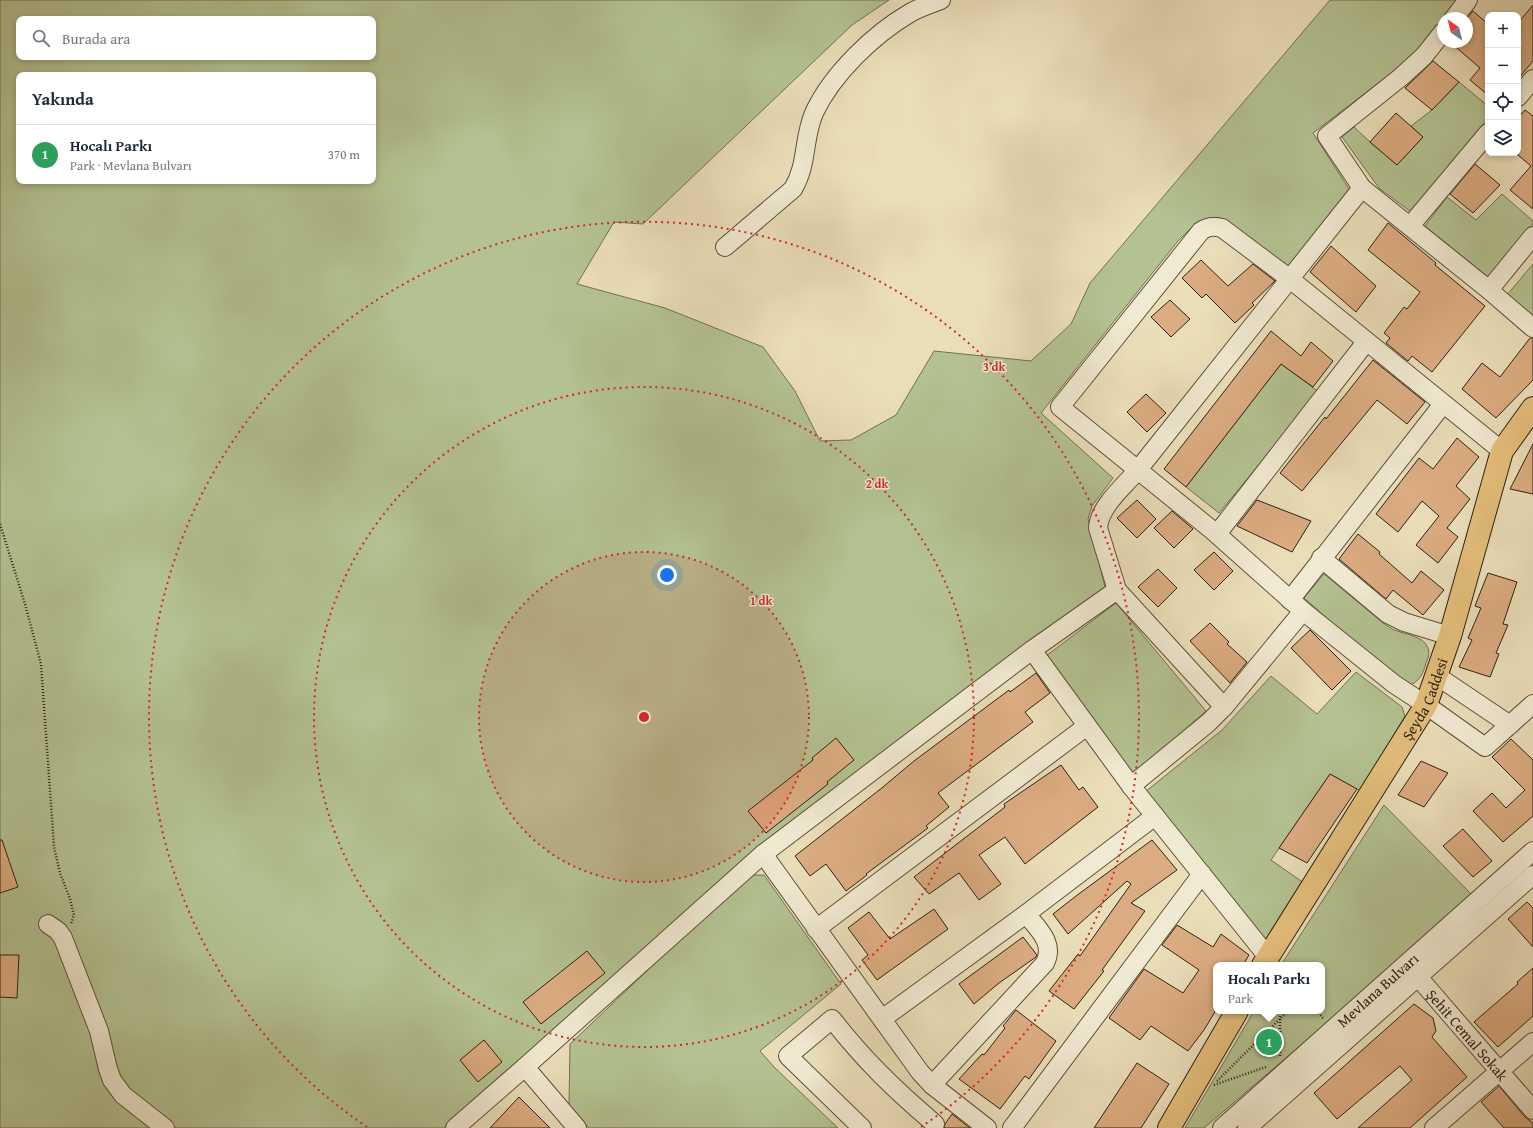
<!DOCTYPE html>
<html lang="tr">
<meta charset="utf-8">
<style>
body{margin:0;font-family:"Gentium Book Plus",serif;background:#f6f6f7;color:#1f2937}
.controls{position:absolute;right:12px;top:12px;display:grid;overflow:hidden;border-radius:8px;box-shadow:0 2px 6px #0003}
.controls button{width:36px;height:36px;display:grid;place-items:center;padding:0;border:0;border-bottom:1px solid #e0e1e3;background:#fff;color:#1f2937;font:20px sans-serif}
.compass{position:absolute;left:1437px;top:12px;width:36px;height:36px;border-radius:50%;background:#fff;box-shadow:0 2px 6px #0003;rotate:325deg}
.you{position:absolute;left:667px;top:575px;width:14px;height:14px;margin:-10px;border:3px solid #fff;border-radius:50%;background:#1a73e8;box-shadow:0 0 0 6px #1a73e833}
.badge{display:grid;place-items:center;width:26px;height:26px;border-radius:50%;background:#111827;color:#fff;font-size:13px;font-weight:700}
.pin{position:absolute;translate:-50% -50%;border:2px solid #fff;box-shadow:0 1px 4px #0006}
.popup{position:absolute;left:1213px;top:962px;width:112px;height:52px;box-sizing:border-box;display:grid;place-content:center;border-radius:8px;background:#fff;filter:drop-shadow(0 1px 3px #0005);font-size:13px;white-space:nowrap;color:#747a83}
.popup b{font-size:15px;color:#1f2937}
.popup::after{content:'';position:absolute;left:50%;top:100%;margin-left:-8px;border:8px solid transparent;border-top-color:#fff}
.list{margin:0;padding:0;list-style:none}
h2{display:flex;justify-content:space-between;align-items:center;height:52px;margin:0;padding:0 16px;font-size:17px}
h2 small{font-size:13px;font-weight:400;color:#747a83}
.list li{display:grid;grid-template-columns:26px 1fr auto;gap:12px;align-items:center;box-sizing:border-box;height:60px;padding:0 16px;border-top:1px solid #e0e1e3}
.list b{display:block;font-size:15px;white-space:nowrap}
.list p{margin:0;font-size:13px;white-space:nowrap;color:#747a83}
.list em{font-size:13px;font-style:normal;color:#747a83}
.icon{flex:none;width:22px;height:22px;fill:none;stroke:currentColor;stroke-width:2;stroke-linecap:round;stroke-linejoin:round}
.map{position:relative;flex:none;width:1533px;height:1128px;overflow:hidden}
.search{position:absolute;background:#fff;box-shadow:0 2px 6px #0003;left:16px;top:16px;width:360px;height:44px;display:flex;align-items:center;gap:10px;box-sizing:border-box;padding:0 14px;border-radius:8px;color:#747a83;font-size:15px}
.panel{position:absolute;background:#fff;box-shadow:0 2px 6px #0003;left:16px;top:72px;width:360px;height:112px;border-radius:8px}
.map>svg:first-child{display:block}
</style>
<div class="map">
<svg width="1533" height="1128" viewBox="0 0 1533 1128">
<rect width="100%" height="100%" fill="#eadeb9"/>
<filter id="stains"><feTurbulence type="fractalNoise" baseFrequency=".005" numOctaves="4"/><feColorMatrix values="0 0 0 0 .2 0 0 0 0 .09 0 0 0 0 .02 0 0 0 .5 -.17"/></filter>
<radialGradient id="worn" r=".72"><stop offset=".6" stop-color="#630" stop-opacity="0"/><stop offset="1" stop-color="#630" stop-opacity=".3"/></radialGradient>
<path fill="#b4c291" stroke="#727252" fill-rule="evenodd" d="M0,0H889L852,25L643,224L614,222L577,284L665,308L763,347L795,391L820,441L851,440L896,415L934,351L1031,361L1071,324L1090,283L1330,0H1461L1447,18H1443V23L1423,49L1313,133L1351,192L1291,272L1218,217L1194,225L1178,241L1041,413L1113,478L1092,506L1088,519L1105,587L758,846L447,1128H0ZM19,19H373V57H19ZM19,75H373V181H19Z
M1459,82L1488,106V119L1411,212L1379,188L1342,137L1354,127L1370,142L1397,165L1423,137L1411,126L1432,110Z
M1502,194L1533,221V224L1488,277L1425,226L1447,197L1476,220Z
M1533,264V317L1507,295Z
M1281,364L1319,392L1219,513L1186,487Z
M1324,574L1383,623C1386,625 1390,628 1394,630C1404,634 1424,636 1428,648C1430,653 1428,659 1426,663C1423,674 1420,680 1411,685L1399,681L1304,598Z
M1116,603L1206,711L1133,775L1046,656Z
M1356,672L1402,707L1405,716L1360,791L1330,774L1271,860L1304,883L1266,944L1145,792L1222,730L1271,676L1317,714Z
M1384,805L1474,897L1204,1128H1185L1254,1011H1322V965H1281Z
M748,875H764L841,984L760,1051L774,1067L838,1128H589L569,1106L570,1044Z"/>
<path fill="#dbac81" stroke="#2f2214" d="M1533,5V61L1518,79V23Z
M1473,11L1488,24V95L1470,80L1480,68L1450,42H1467V18Z
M1433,61L1459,82L1432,110L1405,88Z
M1525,110L1533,116V209L1510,190L1531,166L1518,155V118Z
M1396,113L1423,137L1397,165L1370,142Z
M1475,164L1500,185L1473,213L1450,194Z
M1388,223L1436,263L1435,265L1485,306L1432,372L1412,356L1408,361L1386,343L1390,338L1384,333L1404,307L1407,309L1420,292L1368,250Z
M1331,246L1376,286L1356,312L1310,272Z
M1201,260L1228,286L1253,264L1275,281L1252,303L1254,305L1235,323L1206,294L1202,298L1182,278Z
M1170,300L1190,319L1171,337L1151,317Z
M1271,331L1301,356L1311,342L1333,361L1313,387L1281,364L1186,487L1164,469Z
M1530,338H1533V380L1496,418L1462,389L1482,363L1500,377Z
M1373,360L1425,402L1407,424L1377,400L1302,491L1280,473L1325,417L1326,419Z
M1146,394L1166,413L1147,432L1127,412Z
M1457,438L1479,457L1456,486L1470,499L1447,528L1458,537L1438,563L1416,545L1439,516L1422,501L1398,532L1376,514L1419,458L1433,469Z
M1533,444V494L1510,489Z
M1137,500L1156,519L1137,538L1117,518Z
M1257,500L1311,521L1292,552L1237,526Z
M1172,511L1193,529L1174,548L1154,528Z
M1358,534L1380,552L1379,554L1412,583L1421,571L1444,590L1423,615L1393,590L1386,599L1339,559Z
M1214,552L1233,571L1214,590L1194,570Z
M1158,569L1177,588L1158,607L1138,587Z
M1488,573L1517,582L1503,624L1508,625L1496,653L1499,654L1490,677L1459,667L1472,640L1468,638L1481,608L1475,606Z
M1210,623L1229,642L1227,644L1247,662L1230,683L1190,641Z
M1310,630L1351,671L1332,690L1291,648Z
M1036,673L1050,693L1025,712L1033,722L938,793L949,807L926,826L928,828L866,874L867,875L846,891L826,864L810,876L795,856L883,787L914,761L1009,690L1010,692Z
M836,738L854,760L827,782L828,784L766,833L748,811L813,760L812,758Z
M1511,739L1533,760V816L1503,842L1473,811L1492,793L1506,808L1525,790L1492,757Z
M1421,761L1448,773L1424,807L1398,795Z
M1061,765L1079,790L1083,787L1098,807L1025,864L1005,837L979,855L1001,884L979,900L959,873L929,894L914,877L1005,807L1004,804Z
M1330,774L1357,789L1307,863L1279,848Z
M1463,829L1492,861L1473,877L1443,846Z
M0,840H2L18,887L0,893Z
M1152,840L1177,870L1131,903L1145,911L1102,970L1104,971L1074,1009L1049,991L1078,954L1080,956L1131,884L1127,881L1068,934L1053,914L1076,896Z
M1527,902L1533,908V947L1508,919Z
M934,909L948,929L877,980L862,960L868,955L848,928L869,912L890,939Z
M1177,925L1213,947L1221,934L1249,955L1243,965H1216V1010L1204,1030L1188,1051L1151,1026L1140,1040L1109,1018L1144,969L1183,993L1199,970L1162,945Z
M1023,937L1037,955L1036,957L999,983L974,1004L959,984Z
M587,951L605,973L541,1024L523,1002Z
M0,955H19L17,998L0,997Z
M1533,968V1016L1498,1047L1474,1022L1518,984L1517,982Z
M1414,1004L1433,1018L1436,1031L1432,1037L1467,1077L1410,1128H1358L1412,1080L1400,1066L1337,1119L1314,1093Z
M1016,1010L1056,1041L1029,1079L1025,1076L1000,1109L959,1079L982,1054L984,1055L1005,1028L1003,1026Z
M484,1040L502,1062L478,1082L460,1060Z
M1137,1063L1169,1084L1141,1128H1094Z
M1499,1086L1525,1117L1533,1123V1128H1504L1481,1102Z
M519,1097L550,1128H490Z
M952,1114L970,1128H944L945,1124Z"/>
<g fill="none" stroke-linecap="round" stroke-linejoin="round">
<g stroke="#5e513d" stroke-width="20">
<g id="minor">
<path d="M1454,18L1468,0"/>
<path d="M1443,32L1424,56L1401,77L1327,136L1362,188L1489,290L1533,328"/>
<path d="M1518,97L1533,79"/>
<path d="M1410,226L1488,133"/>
<path d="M725,247L793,189C808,164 803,138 814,113C832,74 874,34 910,13C920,7 931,4 941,0"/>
<path d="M1489,290L1533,236"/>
<path d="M1502,451L1290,279L1222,228C1214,226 1208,226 1201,231L1060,407L1212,530L1303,611L1394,684L1426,705L1485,747L1533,704"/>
<path d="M1217,534L1366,342"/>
<path d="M1321,558L1388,614L1404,622L1450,636"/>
<path d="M1290,600L1443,404"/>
<path d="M1303,611L1224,707L1117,590L1098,528C1099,507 1124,486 1137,471L1362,188"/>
<path d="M1032,650L1131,786L1268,957"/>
<path d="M1437,676L1510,725"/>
<path d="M1131,786L1208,723L1224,707"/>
<path d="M763,854L920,1072L932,1085L987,1128"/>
<path d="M48,924L58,931L63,938L99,1031L108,1069L112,1080L123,1095L165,1128"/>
<path d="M816,929L1087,726"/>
<path id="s1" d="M1418,977L1533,1110"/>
<path d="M882,1019L1026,914L1155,816"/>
<path d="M525,1067L577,1128"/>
<path d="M932,1085L1045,963C1055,943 1038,929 1026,914"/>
<path d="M455,1128L525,1067L763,854L1032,650L1117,590"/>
<path d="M862,1128L788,1056L832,1019C864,1060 895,1090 935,1124"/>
<path d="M1012,1128L1202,874"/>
<path id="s2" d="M1222,1128L1533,851"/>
<path d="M1247,1128L1533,875"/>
<path d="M1434,1128L1533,1042"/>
</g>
</g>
<g stroke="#2f2214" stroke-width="24">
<g id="major">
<path id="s3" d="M1263,965L1426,705L1450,636L1502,451L1533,408"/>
<path d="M1169,1128L1237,1011"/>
</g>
</g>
<path stroke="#2f2214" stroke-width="2.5" stroke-dasharray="1 2" stroke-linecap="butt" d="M0,524L25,604L41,664L54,847L60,873L70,899L74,915L71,924
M1316,1011L1323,1018
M1280,1056V1011
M1217,1081L1288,1011
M1214,1085L1266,1067"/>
<use href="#minor" stroke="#f1ead2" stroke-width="18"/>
<use href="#major" stroke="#e5bf7c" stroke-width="22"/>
</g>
<circle cx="644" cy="717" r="165" fill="#d62828" fill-opacity=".12"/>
<g fill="none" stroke="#d62828" stroke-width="2" stroke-dasharray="2 4">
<circle cx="644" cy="717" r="165"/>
<circle cx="644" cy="717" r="330"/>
<path d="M367 1127A495 495 0 1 1 921 1127"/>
</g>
<g text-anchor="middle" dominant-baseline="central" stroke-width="3" stroke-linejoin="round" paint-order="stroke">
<g font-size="15" fill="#2f2214" stroke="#f1ead2">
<text stroke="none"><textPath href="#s3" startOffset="312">Şeyda Caddesi</textPath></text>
<text stroke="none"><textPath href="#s2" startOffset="208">Mevlana Bulvarı</textPath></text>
<text stroke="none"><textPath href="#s1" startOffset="76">Şehit Cemal Sokak</textPath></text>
</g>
</g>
<circle cx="644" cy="717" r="6" fill="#d62828" stroke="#f1ead2" stroke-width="2"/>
<g font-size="12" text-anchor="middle" font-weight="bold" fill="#d62828" stroke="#f1ead2" stroke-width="3" stroke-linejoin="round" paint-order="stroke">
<text x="994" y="371">3 dk</text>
<text x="877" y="488">2 dk</text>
<text x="761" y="605">1 dk</text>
</g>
<rect width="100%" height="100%" filter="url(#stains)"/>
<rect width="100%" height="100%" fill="url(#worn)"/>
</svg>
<div class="controls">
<button>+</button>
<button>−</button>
<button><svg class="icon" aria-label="locate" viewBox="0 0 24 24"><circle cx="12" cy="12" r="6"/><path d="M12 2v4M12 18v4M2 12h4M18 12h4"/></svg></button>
<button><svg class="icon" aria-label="layers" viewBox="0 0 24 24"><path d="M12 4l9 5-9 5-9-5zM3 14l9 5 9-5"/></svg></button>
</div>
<svg class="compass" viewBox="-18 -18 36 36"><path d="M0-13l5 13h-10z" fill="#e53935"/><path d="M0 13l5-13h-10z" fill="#747a83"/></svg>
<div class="you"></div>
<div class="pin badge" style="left:1269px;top:1042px;background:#2e9e5b">1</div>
<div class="popup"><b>Hocalı Parkı</b>Park</div>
<div class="search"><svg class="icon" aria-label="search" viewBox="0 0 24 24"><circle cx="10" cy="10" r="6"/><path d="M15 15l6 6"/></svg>Burada ara</div>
<section class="panel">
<h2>Yakında<small></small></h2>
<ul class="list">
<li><span class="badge" style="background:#2e9e5b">1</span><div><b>Hocalı Parkı</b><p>Park · Mevlana Bulvarı</p></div><em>370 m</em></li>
</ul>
</section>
</div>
